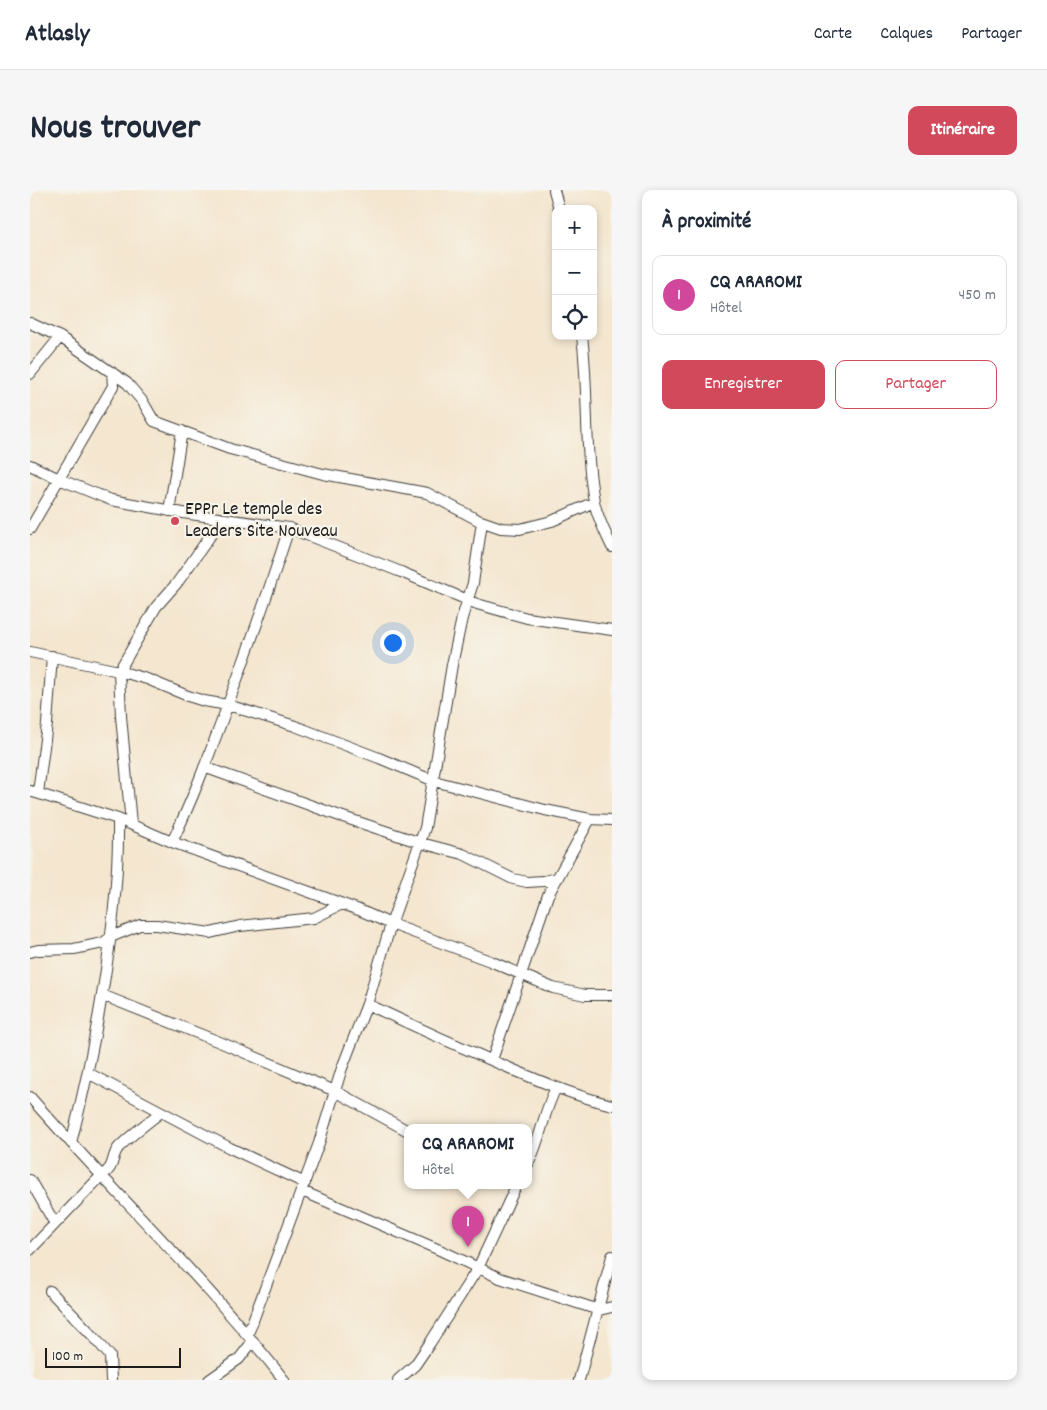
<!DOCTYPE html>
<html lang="fr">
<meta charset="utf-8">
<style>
body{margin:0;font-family:Dekko,sans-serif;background:#f6f6f7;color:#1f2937}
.controls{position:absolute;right:15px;top:15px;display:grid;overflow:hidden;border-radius:10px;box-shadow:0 2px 8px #0003}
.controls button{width:45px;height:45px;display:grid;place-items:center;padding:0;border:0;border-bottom:1px solid #e0e1e3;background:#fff;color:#1f2937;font:25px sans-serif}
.scale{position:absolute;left:15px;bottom:12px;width:136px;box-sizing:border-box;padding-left:5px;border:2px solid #1c1c1c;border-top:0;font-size:14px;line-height:18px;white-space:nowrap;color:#1c1c1c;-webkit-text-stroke:4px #f7f3e8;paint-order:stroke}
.you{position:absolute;left:362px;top:452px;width:18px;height:18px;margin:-12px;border:4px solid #fff;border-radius:50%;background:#1a73e8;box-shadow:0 0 0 8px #1a73e833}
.badge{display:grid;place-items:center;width:32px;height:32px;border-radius:50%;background:#d1495b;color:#fff;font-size:16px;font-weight:700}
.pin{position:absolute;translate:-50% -41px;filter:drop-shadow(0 1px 2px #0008)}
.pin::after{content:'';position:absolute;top:26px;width:18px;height:15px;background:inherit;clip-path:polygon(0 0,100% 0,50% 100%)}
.popup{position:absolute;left:374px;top:934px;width:128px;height:65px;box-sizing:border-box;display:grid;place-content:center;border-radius:10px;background:#fff;filter:drop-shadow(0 1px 4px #0005);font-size:16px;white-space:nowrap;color:#747a83}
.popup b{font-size:19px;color:#1f2937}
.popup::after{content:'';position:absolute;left:50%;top:100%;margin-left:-10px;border:10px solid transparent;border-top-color:#fff}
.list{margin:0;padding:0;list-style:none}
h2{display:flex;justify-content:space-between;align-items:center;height:65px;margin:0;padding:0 20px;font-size:21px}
h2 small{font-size:16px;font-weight:400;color:#747a83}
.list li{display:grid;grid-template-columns:32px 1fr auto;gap:15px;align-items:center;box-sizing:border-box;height:80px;margin:0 10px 10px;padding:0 10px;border:1px solid #e0e1e3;border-radius:10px}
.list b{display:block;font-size:19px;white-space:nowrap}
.list p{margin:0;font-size:16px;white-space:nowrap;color:#747a83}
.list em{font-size:16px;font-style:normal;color:#747a83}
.actions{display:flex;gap:10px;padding:15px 20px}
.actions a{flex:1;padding:11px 0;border:1px solid #d1495b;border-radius:10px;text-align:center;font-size:18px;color:#d1495b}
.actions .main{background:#d1495b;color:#fff}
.icon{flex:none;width:28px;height:28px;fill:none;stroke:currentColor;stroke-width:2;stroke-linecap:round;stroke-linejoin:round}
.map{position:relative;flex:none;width:582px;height:1190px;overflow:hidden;border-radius:10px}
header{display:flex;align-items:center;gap:30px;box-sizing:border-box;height:70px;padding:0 25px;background:#fff;border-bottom:1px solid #e0e1e3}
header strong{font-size:24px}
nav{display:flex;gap:28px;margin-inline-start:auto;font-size:18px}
.intro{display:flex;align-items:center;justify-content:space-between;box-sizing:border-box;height:120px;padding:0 30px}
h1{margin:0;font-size:35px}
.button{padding:12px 22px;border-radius:10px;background:#d1495b;color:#fff;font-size:18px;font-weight:700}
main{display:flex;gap:30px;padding:0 30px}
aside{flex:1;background:#fff;border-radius:10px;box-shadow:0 2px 8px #0003}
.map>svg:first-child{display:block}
</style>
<header>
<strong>Atlasly</strong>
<nav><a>Carte</a><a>Calques</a><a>Partager</a></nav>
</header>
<div class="intro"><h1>Nous trouver</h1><a class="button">Itinéraire</a></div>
<main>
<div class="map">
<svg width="582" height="1190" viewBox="0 0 582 1190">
<rect width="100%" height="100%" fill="#f7f3e8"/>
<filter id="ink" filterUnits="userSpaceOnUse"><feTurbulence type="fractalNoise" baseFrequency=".02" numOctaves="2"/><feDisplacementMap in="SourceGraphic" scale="10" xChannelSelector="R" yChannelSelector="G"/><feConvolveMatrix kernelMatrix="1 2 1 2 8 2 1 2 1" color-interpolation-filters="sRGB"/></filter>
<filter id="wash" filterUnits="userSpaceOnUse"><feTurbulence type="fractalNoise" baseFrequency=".0096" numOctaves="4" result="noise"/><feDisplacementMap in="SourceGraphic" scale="20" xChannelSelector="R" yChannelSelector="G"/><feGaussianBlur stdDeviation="1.12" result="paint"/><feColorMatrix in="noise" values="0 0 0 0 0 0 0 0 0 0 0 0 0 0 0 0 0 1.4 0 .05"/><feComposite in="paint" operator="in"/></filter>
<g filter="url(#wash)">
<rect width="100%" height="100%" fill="#f4e6cf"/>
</g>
<g filter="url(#ink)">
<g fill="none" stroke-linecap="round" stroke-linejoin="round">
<g stroke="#3c3a37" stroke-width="12">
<path id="minor" d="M524,0L529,19
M0,133L30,147L97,193L113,212L124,231L200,259L293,284L397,303L448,330L471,338L490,339L522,331L564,312
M552,146C559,201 554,256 564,311C567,327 575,342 582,357
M0,184L30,147
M0,275L29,289L81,310L153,323L259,338L371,382L447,414L497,428L582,440
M139,321L152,241
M0,339L83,196L82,182
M0,462L89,481L117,489L158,506L174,511L198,515L265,536L349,568L404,591L515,620L560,629L582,630
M174,577L310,626L391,653L433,664L483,689L497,692L514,691L528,688
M0,601L88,629L142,652L329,720L361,734L460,771L523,798L555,805H582
M8,603L17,534L22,466
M101,634L91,526L89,481L126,417L147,393L192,329
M142,652C162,611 178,568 194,525C217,463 239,401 259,338
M0,762L8,760L44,759L73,753L81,747L110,735H127L180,743L210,736L284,728L312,714
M72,805L192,853L305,901L378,941
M337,814C379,834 421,853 463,871C502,888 541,905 582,915
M462,870L518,705L560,629
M58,883L200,958L275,993
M0,907C83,1002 176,1090 254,1190
M41,953C53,906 63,859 71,811C81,751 89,691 88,629
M498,974C511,950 513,922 526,898
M0,990L25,1034
M272,1001L412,1061L470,1088L569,1120L582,1117
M0,1060L71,986C87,976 80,967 89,957C102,944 117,933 131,922
M20,1101L65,1148L80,1166L81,1190
M218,1144L289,953L312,878L337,814L361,734L395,638L422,475L432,428L443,393L452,332
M179,1190L209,1169L223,1151
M368,1190L385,1175L400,1153L448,1078L486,996
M549,1190L582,1066"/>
</g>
<use href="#minor" stroke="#fff" stroke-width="10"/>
</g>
</g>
<circle fill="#d1495b" stroke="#f7f3e8" stroke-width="2" cx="145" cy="331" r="5"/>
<g text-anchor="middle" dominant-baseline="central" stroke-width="4.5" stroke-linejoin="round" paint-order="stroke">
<g font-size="19" fill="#1c1c1c" stroke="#f7f3e8" text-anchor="start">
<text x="155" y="320">EPPr Le temple des<tspan x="155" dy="22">Leaders Site Nouveau</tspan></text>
</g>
</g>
</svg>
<div class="controls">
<button>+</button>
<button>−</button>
<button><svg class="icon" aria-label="locate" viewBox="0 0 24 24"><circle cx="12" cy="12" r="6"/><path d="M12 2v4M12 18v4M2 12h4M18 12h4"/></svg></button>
</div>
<div class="scale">100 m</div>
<div class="you"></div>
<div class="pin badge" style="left:438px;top:1057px;background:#d1479c">1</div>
<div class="popup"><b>CQ ARAROMI</b>Hôtel</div>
</div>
<aside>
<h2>À proximité<small></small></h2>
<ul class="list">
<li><span class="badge" style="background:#d1479c">1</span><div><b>CQ ARAROMI</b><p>Hôtel</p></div><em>450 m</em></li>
</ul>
<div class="actions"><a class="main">Enregistrer</a><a>Partager</a></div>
</aside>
</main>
